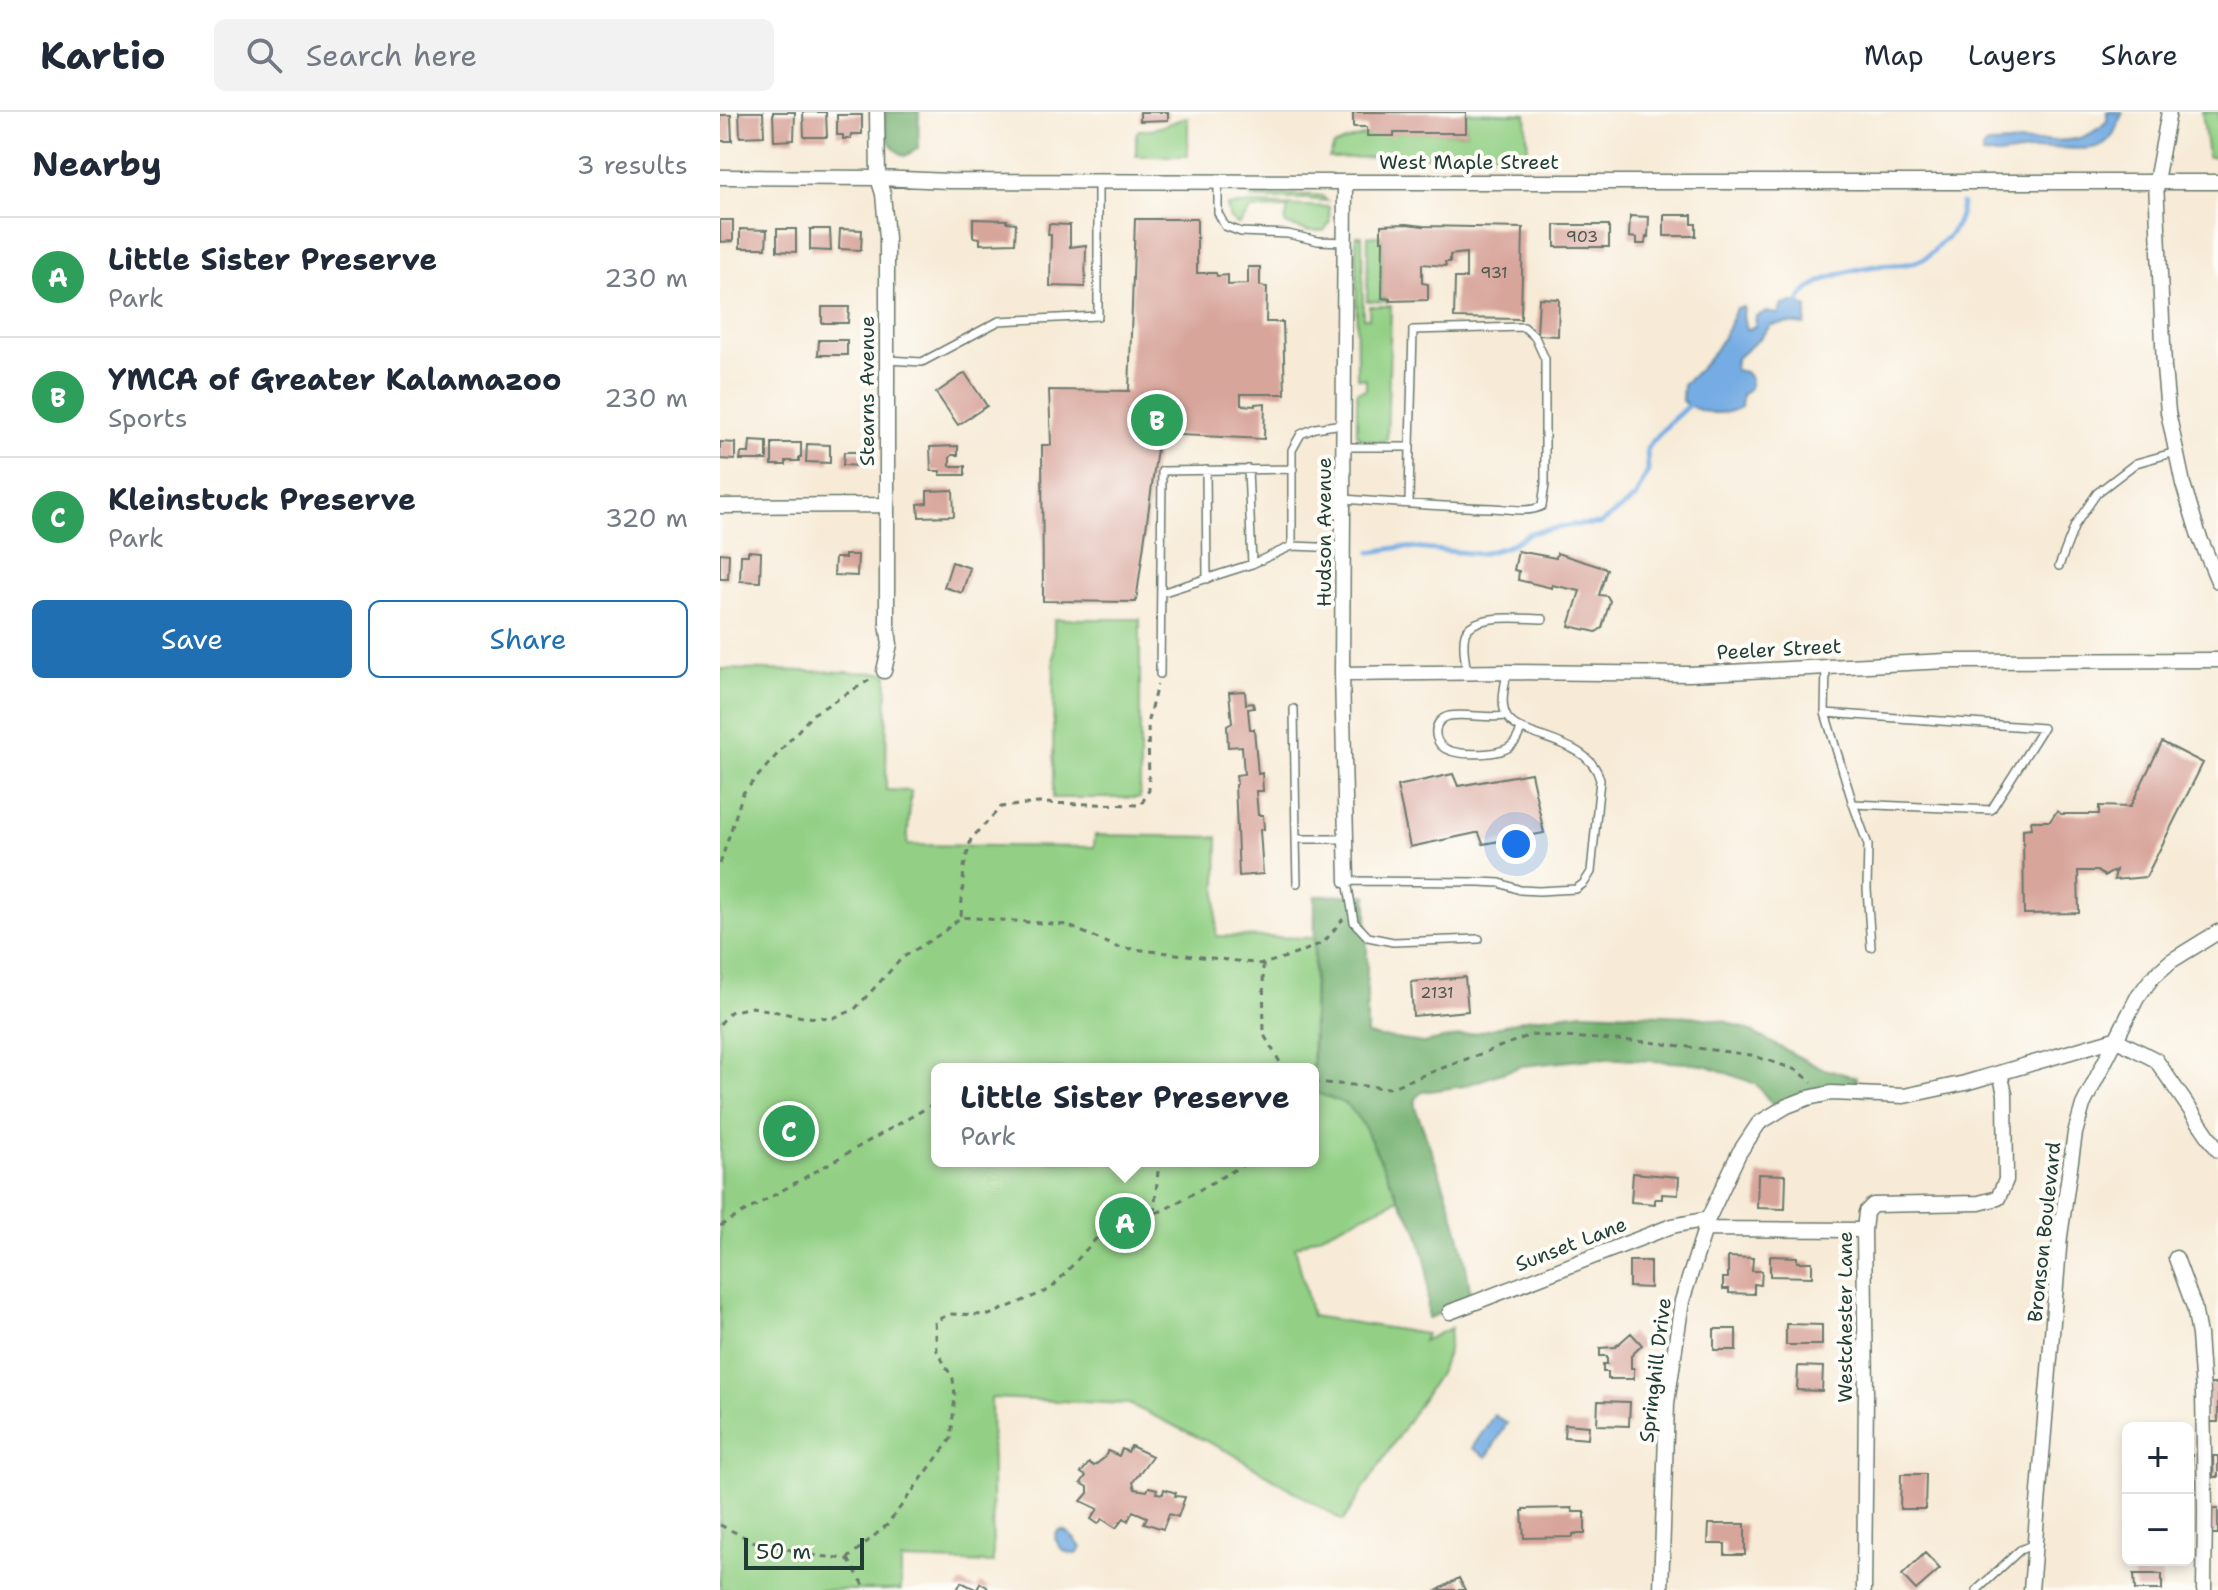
<!DOCTYPE html>
<meta charset="utf-8">
<style>
body{margin:0;font-family:"Shantell Sans",sans-serif;background:#f2f2f3;color:#1f2937}
.controls{position:absolute;right:24px;bottom:24px;display:grid;overflow:hidden;border-radius:12px;box-shadow:0 4px 12px #0003}
.controls button{width:72px;height:72px;display:grid;place-items:center;padding:0;border:0;border-bottom:2px solid #e0e1e3;background:#fff;color:#1f2937;font:40px sans-serif}
.scale{position:absolute;left:24px;bottom:20px;width:120px;box-sizing:border-box;padding-left:8px;border:4px solid #1f3d34;border-top:0;font-size:22px;line-height:28px;white-space:nowrap;color:#1f3d34;-webkit-text-stroke:6px #fdfcf7;paint-order:stroke}
.you{position:absolute;left:796px;top:732px;width:28px;height:28px;margin:-20px;border:6px solid #fff;border-radius:50%;background:#1a73e8;box-shadow:0 0 0 12px #1a73e833}
.badge{display:grid;place-items:center;width:52px;height:52px;border-radius:50%;background:#1f6fb2;color:#fff;font-size:26px;font-weight:700}
.pin{position:absolute;translate:-50% -50%;border:4px solid #fff;box-shadow:0 2px 8px #0006}
.popup{position:absolute;left:211px;top:951px;width:388px;height:104px;box-sizing:border-box;display:grid;place-content:center;border-radius:12px;background:#fff;filter:drop-shadow(0 2px 6px #0005);font-size:26px;white-space:nowrap;color:#747a83}
.popup b{font-size:30px;color:#1f2937}
.popup::after{content:'';position:absolute;left:50%;top:100%;margin-left:-16px;border:16px solid transparent;border-top-color:#fff}
.list{margin:0;padding:0;list-style:none}
h2{display:flex;justify-content:space-between;align-items:center;height:104px;margin:0;padding:0 32px;font-size:34px}
h2 small{font-size:26px;font-weight:400;color:#747a83}
.list li{display:grid;grid-template-columns:52px 1fr auto;gap:24px;align-items:center;box-sizing:border-box;height:120px;padding:0 32px;border-top:2px solid #e0e1e3}
.list b{display:block;font-size:30px;white-space:nowrap}
.list p{margin:0;font-size:26px;white-space:nowrap;color:#747a83}
.list em{font-size:26px;font-style:normal;color:#747a83}
.actions{display:flex;gap:16px;padding:24px 32px}
.actions a{flex:1;padding:18px 0;border:2px solid #1f6fb2;border-radius:12px;text-align:center;font-size:28px;color:#1f6fb2}
.actions .main{background:#1f6fb2;color:#fff}
.icon{flex:none;width:44px;height:44px;fill:none;stroke:currentColor;stroke-width:2;stroke-linecap:round;stroke-linejoin:round}
.map{position:relative;flex:none;width:1498px;height:1478px;overflow:hidden}
header{display:flex;align-items:center;gap:48px;box-sizing:border-box;height:112px;padding:0 40px;background:#fff;border-bottom:2px solid #e0e1e3}
header strong{font-size:38px}
nav{display:flex;gap:44px;margin-inline-start:auto;font-size:28px}
.search{width:560px;height:72px;background:#f2f2f3;display:flex;align-items:center;gap:20px;box-sizing:border-box;padding:0 28px;border-radius:12px;color:#747a83;font-size:30px}
main{display:flex}
aside{flex:1;background:#fff}
.map>svg:first-child{display:block}
</style>
<header>
<strong>Kartio</strong>
<div class="search"><svg class="icon" aria-label="search" viewBox="0 0 24 24"><circle cx="10" cy="10" r="6"/><path d="M15 15l6 6"/></svg>Search here</div>
<nav><a>Map</a><a>Layers</a><a>Share</a></nav>
</header>
<main>
<aside>
<h2>Nearby<small>3 results</small></h2>
<ul class="list">
<li><span class="badge" style="background:#2e9e5b">A</span><div><b>Little Sister Preserve</b><p>Park</p></div><em>230 m</em></li>
<li><span class="badge" style="background:#2e9e5b">B</span><div><b>YMCA of Greater Kalamazoo</b><p>Sports</p></div><em>230 m</em></li>
<li><span class="badge" style="background:#2e9e5b">C</span><div><b>Kleinstuck Preserve</b><p>Park</p></div><em>320 m</em></li>
</ul>
<div class="actions"><a class="main">Save</a><a>Share</a></div>
</aside>
<div class="map">
<svg width="1498" height="1478" viewBox="0 0 1498 1478">
<rect width="100%" height="100%" fill="#fdfcf7"/>
<filter id="ink" filterUnits="userSpaceOnUse"><feTurbulence type="fractalNoise" baseFrequency=".0125" numOctaves="2"/><feDisplacementMap in="SourceGraphic" scale="16" xChannelSelector="R" yChannelSelector="G"/><feConvolveMatrix kernelMatrix="1 2 1 2 8 2 1 2 1" color-interpolation-filters="sRGB"/></filter>
<filter id="wash" filterUnits="userSpaceOnUse"><feTurbulence type="fractalNoise" baseFrequency=".006" numOctaves="4" result="noise"/><feDisplacementMap in="SourceGraphic" scale="32" xChannelSelector="R" yChannelSelector="G"/><feGaussianBlur stdDeviation="1.8" result="paint"/><feColorMatrix in="noise" values="0 0 0 0 0 0 0 0 0 0 0 0 0 0 0 0 0 1.4 0 .05"/><feComposite in="paint" operator="in"/></filter>
<g filter="url(#wash)">
<rect width="100%" height="100%" fill="#f7ebd7"/>
<path fill="#93d085" stroke="#59865c" stroke-width="2" d="M746,0L806,2L808,43L609,46L614,34C653,14 704,21 746,21Z
M1482,0H1498V45H1488Z
M468,5V44H416V22L419,18H431Z
M532,82L594,83L602,84L607,89L586,87H531Z
M536,92L609,95L610,110L604,119H588L568,113L565,111L568,96L531,97L520,112H517L510,107L507,94Z
M636,124H642L643,206H649V194H671L667,329C656,329 644,331 637,322V280L646,277V267L637,266Z
M648,124H661V128H663L662,186L667,187V190L647,189Z
M334,507H420V686H333Z
M0,557L167,561L166,678L191,679L187,733L374,735L375,723L498,725L496,824L594,826L592,957H217V1049H593V979L628,993L644,1014L679,1087L575,1135L592,1204L706,1222L703,1229L731,1216L727,1244L718,1263L623,1409L511,1341L409,1292L271,1286L273,1451L181,1448V1478H0Z"/>
<path fill="#76b272" stroke="#4a7853" stroke-width="2" d="M165,0H199L198,36L185,44C166,35 165,19 165,0Z
M647,783V923L703,931L760,920L806,907L863,900L970,904L1004,909L1026,917L1100,956L1136,965V970L1153,972V983L1111,980L1057,998L1036,972L988,954L967,951L880,946L802,954L744,974L703,980C696,984 694,987 695,995C719,1059 745,1121 751,1190L708,1206L707,1155L697,1118L679,1087L644,1014L628,993L593,979L595,784Z"/>
<path fill="#74ace3" stroke="#4a748c" stroke-width="2" d="M1387,0H1403C1397,12 1396,23 1385,31C1373,40 1351,36 1336,36C1311,37 1287,45 1262,43V37L1267,32C1286,32 1304,29 1323,29C1349,29 1368,29 1387,9Z
M1073,191H1080L1087,196L1085,213L1067,211L1051,213L1041,225L1016,247L1015,258L1025,260L1031,267L1030,276L1022,283L1021,295C1002,306 979,301 962,289L963,272C988,252 1006,226 1016,196L1024,195L1023,204L1026,218L1035,214L1036,204L1046,200L1058,202L1062,193Z
M774,1303L787,1311L767,1345L752,1336Z
M342,1418C349,1420 358,1430 361,1436L357,1442C344,1441 340,1437 335,1426L337,1420Z"/>
<g fill="none" stroke-linecap="round" stroke-linejoin="round">
<path stroke="#74ace3" stroke-width="5" d="M1078,193C1085,168 1133,157 1156,154C1172,153 1191,154 1205,146C1212,142 1217,134 1223,129C1235,119 1240,108 1242,92
M651,440L682,435L760,442L786,435L810,421L852,413L880,412L915,386L928,359L927,336L949,311L971,291"/>
</g>
<g id="blocks">
<path fill="#d8a59b" d="M19,0H43L44,24L20,25Z
M53,0H75L74,28L54,29Z
M83,0H106L107,25H84Z
M420,0H448V8L420,9Z
M633,0H746V21H674V24H647V15H633Z
M0,3H11L12,29H0Z
M117,3H142V22H131V27H123V23H117Z
M944,103H972V112H976V124H944Z
M910,104L929,105L928,125L926,124L925,132H917V126L909,125Z
M253,107L287,108L286,110L296,111L295,131L260,132V126L253,125Z
M415,107H477V161H496L497,164L508,163V173L528,172V155H540V174L547,175L546,210H563L565,282H521V293L535,294V292L545,291L544,327L439,322L416,490L323,489L322,333H331L329,278L409,279Z
M0,108H13V129L0,130Z
M329,112L350,113V135L366,133L365,175L330,174L331,123H328Z
M687,112L703,114L803,116L801,207L734,206L735,166H746V141L730,143V150H725L726,154L702,152V171L708,172V188L670,189V187L662,186L663,128H661V113Z
M835,113H889V135H835Z
M20,117L47,118L46,136H20Z
M57,117H76V140L57,139Z
M90,117H110L111,139L90,138Z
M120,117L142,118L141,138L119,137Z
M819,186L839,187L838,224L817,223Z
M102,195H129L128,211H102Z
M99,228H127V243H98Z
M245,261L267,294L238,313L216,281Z
M30,329L47,330V348H20L21,341H29Z
M0,330L15,331V348L0,347Z
M52,331H81V345H79V349H66V353H52Z
M87,332L110,333V351L86,350Z
M238,334V343H232L230,346V354H245V363H220V359H211L210,335Z
M124,340H142L141,354L123,353Z
M233,378L234,404L199,405L198,392L207,391V379Z
M28,439L41,440L40,470L20,469L21,443H28Z
M798,439L836,446L837,441L887,457L879,483L887,484L890,489L882,516L876,520L849,514L860,479L832,473V476L798,468L799,459L794,458Z
M0,441L9,442L8,467H0Z
M125,443H138L137,464L114,463L115,446H125Z
M232,450L250,456L242,481L224,475Z
M525,579L526,592L533,591L534,596L528,597L530,617H534L538,662L542,661L543,679H536L538,703H543L544,717L540,718L543,762L519,764L515,673L517,672L516,663L524,662L522,634L508,635L507,614L512,611L509,580Z
M1442,630L1483,651L1426,765L1394,768L1396,758L1385,764L1377,759H1358L1359,801L1304,802L1303,717L1312,716L1311,709H1330L1337,699L1341,702H1379V694L1410,695Z
M811,661L824,721L763,732L759,721H756L690,735L677,674L733,662L738,674Z
M745,865L748,899L693,904L691,870Z
M913,1061L959,1065L958,1083L942,1082V1087H935V1092L911,1090Z
M1038,1062L1066,1063L1065,1097L1037,1096Z
M1050,1144L1077,1145V1150H1092V1165L1050,1164Z
M1008,1145L1033,1146L1032,1159H1042L1041,1173L1034,1172V1182L1009,1181V1177H1003V1166H1008Z
M909,1149H930V1176L909,1175Z
M1066,1212L1102,1213V1233H1066Z
M994,1217H1016V1238H994Z
M911,1221L922,1233L911,1244V1256H914V1267H888V1260H883V1252H887V1244H880V1236L895,1235Z
M1078,1254L1103,1255L1102,1279L1077,1278Z
M1489,1272H1498V1310H1487Z
M878,1289L910,1290L909,1314L877,1313Z
M845,1312L869,1314L868,1327L844,1325Z
M411,1334L432,1344L413,1370L415,1377L427,1379L429,1375L437,1377L436,1381L443,1382L444,1377L456,1381L455,1384L465,1385L458,1405L449,1402L443,1417L424,1411L427,1405L413,1399L408,1409L404,1406L396,1416L382,1407L378,1412L371,1407L378,1397L361,1389L368,1381V1375L361,1371L366,1364L361,1361L369,1351L374,1354L384,1346L388,1339L399,1344L402,1337L408,1340Z
M1468,1342L1472,1343V1362H1468Z
M1493,1344H1498V1365H1493Z
M1181,1362H1206L1205,1397H1180Z
M852,1396L853,1400H865V1422H853V1425L804,1426L802,1399H804V1397Z
M1490,1397H1498V1422H1491Z
M989,1412H1025V1443H1005V1432H988Z
M1205,1441L1220,1457L1196,1478L1182,1463Z
M1414,1462H1442V1478H1415Z
M739,1466L745,1478H718Z
M241,1470L257,1478L260,1471L267,1475L268,1478H237Z"/>
</g>
</g>
<g filter="url(#ink)">
<use href="#blocks" fill-opacity="0" stroke="#6b7a6d" stroke-width="2"/>
<g fill="none" stroke-linecap="round" stroke-linejoin="round">
<g stroke="#6b7a6d" stroke-width="10">
<path id="service" d="M498,70V101L505,114L521,120L568,122L598,129L625,130
M167,248L202,250L279,209L378,204V69
M625,335H690L693,218L804,215L815,225L825,247V372L822,394C809,401 789,397 773,396C724,395 674,391 625,387
M528,357L532,452
M486,358L487,467
M689,392L690,335
M622,436L572,434V338L581,322L595,316L623,312
M1339,454L1355,413L1377,381L1416,351L1456,340
M441,481L532,452L572,434
M747,560C745,549 742,533 745,522C753,500 804,507 823,507
M440,562L442,359L573,357
M574,597L576,727H626
M1105,601L1323,616L1271,698L1133,692L1105,601L1106,554
M786,604C767,607 746,601 729,604C712,608 712,630 726,637C740,644 781,644 792,633C797,629 799,622 801,617
M1133,692L1148,733L1147,777L1151,835
M576,727L577,771
M759,827L673,830L648,825L634,810L627,769L759,770L780,771L800,778L819,779L856,777L864,771L871,760L880,668C870,624 796,628 786,603C780,591 785,573 787,560
M1257,1478L1300,1438L1314,1432"/>
</g>
<g stroke="#6b7a6d" stroke-width="17">
<path id="minor" d="M157,0L158,66L163,82L167,126V512L170,532L164,559
M1449,0L1436,69L1444,255L1448,300L1463,372L1479,424L1498,469
M0,65L158,66L229,69L625,70H1498
M625,70L622,562L627,769
M0,394L166,393
M622,562L787,560L969,562L1226,549L1498,548
M985,1117L1144,1118
M1456,1146L1474,1195L1479,1223L1483,1280L1485,1398L1484,1478
M730,1200L952,1114L988,1107
M941,1478L947,1291L962,1189L988,1107L1019,1041L1039,1011L1067,994L1088,986L1111,981L1184,984L1245,971L1395,927L1436,948L1498,1038
M1144,1478L1146,1282L1144,1118L1146,1100L1153,1093L1259,1091L1278,1086L1286,1068L1285,982L1280,961
M1311,1478L1340,1124L1355,1021L1363,993L1417,886L1432,866L1451,849L1498,820"/>
</g>
<path stroke="#6b7a6d" stroke-width="3" stroke-dasharray="6 6" stroke-linecap="butt" d="M0,752L23,681L93,602L151,567
M241,804L244,755L251,727L281,695L318,691L421,693L429,678L428,608L437,573
M543,852L544,923L564,957
M0,912L10,900L32,895L83,905L113,906L134,898L182,846L222,821L241,805L347,813L396,835L543,852L579,841L604,830L623,807
M299,957L307,954L344,957
M593,970L669,976L811,923L929,930L1031,943L1077,958L1092,970
M434,1101L439,1049
M0,1114L217,990
M0,1413L35,1430L98,1444L127,1447L167,1413L231,1327L235,1283L233,1267L217,1239L215,1209L230,1202L269,1203L331,1177L382,1120L444,1098L530,1049
M128,1447L147,1478"/>
<use href="#service" stroke="#fff" stroke-width="7"/>
<use href="#minor" stroke="#fff" stroke-width="14"/>
</g>
</g>
<g text-anchor="middle" dominant-baseline="central" stroke-width="8" stroke-linejoin="round" paint-order="stroke">
<g font-size="16" fill="#4d574e">
<text x="862" y="124">903</text>
<text x="774" y="160">931</text>
<text x="717" y="880">2131</text>
</g>
<g font-size="20" fill="#1f3d34" stroke="#fdfcf7">
<text x="749" y="50">West Maple Street</text>
<text transform="translate(147 279) rotate(-90)">Stearns Avenue</text>
<text transform="translate(604 420) rotate(-90)">Hudson Avenue</text>
<text transform="translate(1059 537) rotate(-3)">Peeler Street</text>
<text transform="translate(1324 1120) rotate(-84)">Bronson Boulevard</text>
<text transform="translate(851 1132) rotate(-21)">Sunset Lane</text>
<text transform="translate(1125 1205) rotate(-90)">Westchester Lane</text>
<text transform="translate(935 1258) rotate(-83)">Springhill Drive</text>
</g>
</g>
</svg>
<div class="controls">
<button>+</button>
<button>−</button>
</div>
<div class="scale">50 m</div>
<div class="you"></div>
<div class="pin badge" style="left:405px;top:1111px;background:#2e9e5b">A</div>
<div class="popup"><b>Little Sister Preserve</b>Park</div>
<div class="pin badge" style="left:437px;top:308px;background:#2e9e5b">B</div>
<div class="pin badge" style="left:69px;top:1019px;background:#2e9e5b">C</div>
</div>
</main>
